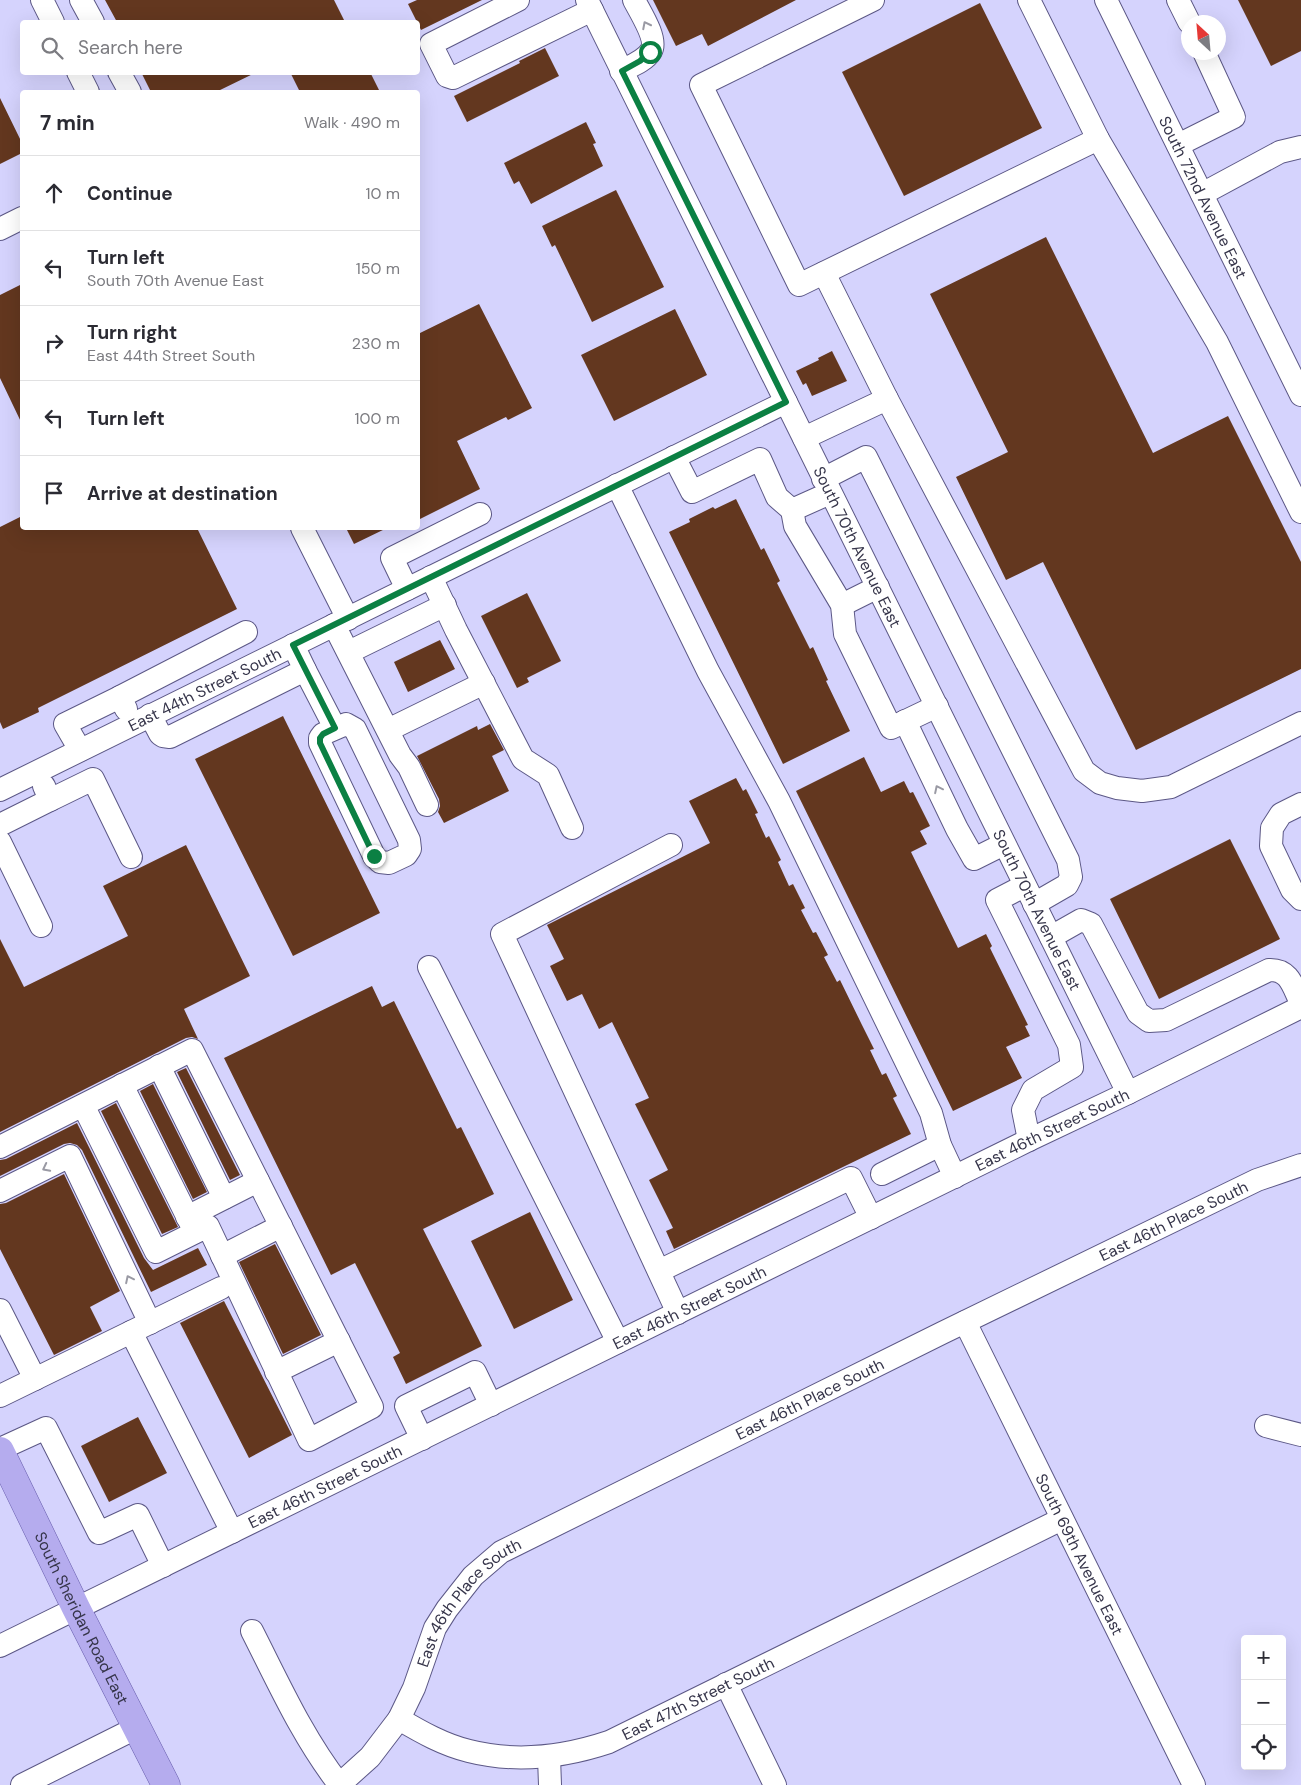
<!DOCTYPE html>
<meta charset="utf-8">
<style>
body{margin:0;font-family:"DM Sans",sans-serif;background:#f7f7f7;color:#2b2b33}
.controls{position:absolute;right:15px;bottom:15px;display:grid;overflow:hidden;border-radius:5px;box-shadow:0 5px 20px #0002}
.controls button{width:45px;height:45px;display:grid;place-items:center;padding:0;border:0;border-bottom:1px solid #e1e1e2;background:#fff;color:#2b2b33;font:25px sans-serif}
.compass{position:absolute;left:1181px;top:15px;width:45px;height:45px;border-radius:50%;background:#fff;box-shadow:0 5px 20px #0002;rotate:334deg}
.stop{position:absolute;width:15px;height:15px;margin:-11px;border:4px solid #0b8043;border-radius:50%;background:#fff}
.stop.end{background:#0b8043;border-color:#fff;box-shadow:0 1px 5px #0008}
.list{margin:0;padding:0;list-style:none}
h2{display:flex;justify-content:space-between;align-items:center;height:65px;margin:0;padding:0 20px;font-size:21px}
h2 small{font-size:16px;font-weight:400;color:#7c7c81}
.list li{display:grid;grid-template-columns:32px 1fr auto;gap:15px;align-items:center;box-sizing:border-box;height:75px;padding:0 20px;border-top:1px solid #e1e1e2}
.list b{display:block;font-size:19px;white-space:nowrap}
.list p{margin:0;font-size:16px;white-space:nowrap;color:#7c7c81}
.list em{font-size:16px;font-style:normal;color:#7c7c81}
.icon{flex:none;width:28px;height:28px;fill:none;stroke:currentColor;stroke-width:2;stroke-linecap:round;stroke-linejoin:round}
.map{position:relative;flex:none;width:1301px;height:1785px;overflow:hidden}
.search{position:absolute;background:#fff;box-shadow:0 5px 20px #0002;left:20px;top:20px;width:400px;height:55px;display:flex;align-items:center;gap:12px;box-sizing:border-box;padding:0 18px;border-radius:5px;color:#7c7c81;font-size:19px}
.panel{position:absolute;background:#fff;box-shadow:0 5px 20px #0002;left:20px;top:90px;width:400px;height:440px;border-radius:5px}
.map>svg:first-child{display:block}
</style>
<div class="map">
<svg width="1301" height="1785" viewBox="0 0 1301 1785">
<rect width="100%" height="100%" fill="#d5d3fd"/>
<path fill="#63371f" d="M105,0H334L345,22H117Z
M417,0H482L421,30L408,4Z
M653,0H796L708,46L702,34L676,46Z
M1238,0H1301V51L1271,66Z
M980,3L1042,128L904,196L842,72Z
M545,48L559,76L467,122L454,96L520,63L519,61Z
M141,72H257L216,92H151Z
M290,72H370L380,92H300Z
M0,98L22,143V153L0,164Z
M586,122L596,143L593,144L603,166L531,204L519,181L514,184L504,163Z
M616,190L664,287L592,322L555,245L552,247L542,226Z
M1046,237L1153,453L1228,416L1301,562V669L1136,750L1043,562L1006,580L956,477L1008,452L930,294Z
M22,284V424L0,378V295Z
M479,304L532,408L508,420L506,417L457,441L480,489L418,520V334Z
M675,309L707,375L614,421L581,355Z
M832,351L847,381L812,396L806,383L803,385L796,371L819,360L818,358Z
M736,499L761,550L764,548L780,581L777,583L810,649L813,647L828,680L826,681L850,731L783,764L669,532L690,522L689,519L713,507L715,509Z
M22,516V528H197L237,609L38,708L39,712L3,729L0,722V527Z
M346,528H387L354,544Z
M527,593L561,661L527,678L529,682L517,688L481,616Z
M440,640L455,669L408,692L394,662Z
M283,716L380,913L293,956L195,759Z
M490,724L504,750L492,756L509,791L444,823L438,812L440,806L439,799L417,756L477,726L478,730Z
M864,757L881,792L904,781L910,793L913,792L930,826L920,831L927,844L911,852L958,948L986,934L992,946L990,948L1028,1025L1025,1026L1030,1036L1006,1047L1022,1078L953,1111L796,791Z
M736,778L743,791L746,789L758,813L755,814L766,838L769,836L781,860L778,862L789,886L793,884L805,908L801,910L813,933L816,932L828,955L824,957L837,982L840,980L862,1025L874,1049L870,1050L882,1075L886,1073L897,1096L893,1098L911,1134L674,1249L666,1231L673,1228L649,1180L668,1170L635,1104L649,1098L612,1022L599,1029L582,994L567,1001L550,966L564,959L547,925L710,843L689,801Z
M1230,839L1280,939L1159,999L1110,899Z
M186,845L250,976L184,1009L198,1039L192,1037L186,1038L0,1132V939L24,987L128,936L103,886Z
M372,986L382,1007L394,1001L457,1129L461,1127L494,1194L423,1229L482,1346L406,1384L393,1357L400,1353L355,1263L331,1275L224,1058Z
M186,1068L240,1175L230,1180L177,1072Z
M153,1084L207,1192L193,1199L140,1091Z
M116,1103L178,1227L162,1234L101,1111Z
M77,1123L144,1258L153,1270L198,1248L207,1265L151,1292L82,1150L77,1145L70,1143L64,1144L0,1176V1160L6,1159Z
M64,1174L120,1291L90,1307L102,1331L54,1355L0,1249V1204L6,1203Z
M530,1212L573,1300L514,1329L471,1241Z
M275,1244L321,1335L283,1354L239,1262Z
M224,1301L292,1435L249,1458L180,1323Z
M138,1417L167,1473L109,1502L81,1446Z"/>
<g fill="none" stroke-linecap="round" stroke-linejoin="round">
<g stroke="#5c5886" stroke-width="24">
<g id="minor">
<path d="M42,0L53,22"/>
<path d="M81,0L93,22"/>
<path d="M518,0L431,44L447,76L453,78L592,10"/>
<path id="s1" d="M587,0L1128,1093"/>
<path d="M873,0L701,85L799,285L1098,139L1029,0"/>
<path id="s2" d="M1106,0L1301,395"/>
<path d="M1178,0L1189,22"/>
<path d="M621,71C631,66 645,61 651,51C658,39 640,12 634,0"/>
<path d="M78,72L88,92"/>
<path d="M119,72L130,92"/>
<path d="M1098,139L1217,342L1301,512"/>
<path d="M1178,145L1234,117L1204,52"/>
<path d="M1202,194L1280,152L1301,147"/>
<path d="M0,229L22,218"/>
<path d="M824,273L887,399"/>
<path d="M804,438L887,399L1084,771L1100,783L1117,788L1142,791L1171,787L1301,723"/>
<path d="M674,457L692,492L760,459L777,497L792,510L830,493"/>
<path d="M823,479L866,457L1068,860L1071,877L1067,885L1034,904"/>
<path d="M617,485L708,671L779,801L931,1113L940,1145L955,1177"/>
<path d="M792,510L795,526L842,605L845,634L891,728L937,706"/>
<path d="M302,528L348,619"/>
<path d="M431,577L456,630L523,759L548,775L572,828"/>
<path d="M407,589L392,558L480,514"/>
<path d="M842,605L878,587"/>
<path d="M334,625L400,755L409,767L427,805"/>
<path d="M349,652L445,605"/>
<path d="M305,670L335,728"/>
<path d="M120,697L246,632"/>
<path d="M150,715L160,734L163,736L170,737L305,670L293,645"/>
<path d="M905,721L957,829L974,859L1004,844"/>
<path d="M346,724L355,729L409,840L410,849L406,855L389,863L380,862L374,856L320,743V738L323,734Z"/>
<path d="M388,730L484,683"/>
<path d="M80,750L65,724L120,697L126,709"/>
<path id="s3" d="M0,790L786,402"/>
<path d="M50,800L93,779L131,857"/>
<path d="M1301,804L1281,814L1272,828L1271,846L1292,890L1301,899"/>
<path d="M0,825L50,800L44,786"/>
<path d="M0,842L41,926"/>
<path d="M671,845L502,934L678,1313"/>
<path d="M1024,886L997,900L1069,1045L1072,1067L1033,1090L1023,1110L1029,1140"/>
<path d="M1051,937L1081,920L1091,924L1138,1013L1149,1021L1166,1020L1269,970C1290,969 1293,987 1301,1003"/>
<path d="M429,967L618,1342"/>
<path d="M159,1066L224,1198"/>
<path d="M122,1085L195,1232"/>
<path d="M0,1147L192,1050L372,1407L309,1440L208,1226L156,1252L83,1105"/>
<path d="M882,1174L940,1145"/>
<path d="M0,1191L70,1156L150,1323"/>
<path d="M187,1217L258,1181"/>
<path d="M222,1256L281,1226"/>
<path d="M659,1271L851,1178L871,1218"/>
<path d="M0,1310L35,1379"/>
<path id="s4" d="M965,1322L1194,1785"/>
<path d="M131,1332L232,1532"/>
<path d="M276,1372L339,1341"/>
<path d="M0,1396L221,1288"/>
<path d="M1266,1426L1301,1435"/>
<path d="M422,1439L406,1406L475,1372L491,1405"/>
<path d="M0,1449L46,1428L99,1533L138,1515L163,1566"/>
<path d="M252,1631C279,1684 303,1738 339,1784"/>
<path id="s5" d="M0,1646L1029,1140L1128,1093L1301,1007"/>
<path d="M726,1684L775,1785"/>
<path id="s6" d="M399,1719L414,1688L435,1628L447,1609L473,1576L501,1552L942,1333L1257,1180L1301,1165"/>
<path d="M549,1757L550,1785"/>
<path d="M22,1785L136,1728"/>
<path id="s7" d="M339,1785L370,1757L399,1719C421,1732 444,1745 469,1751C516,1763 564,1757 609,1742L1062,1519"/>
</g>
</g>
<g stroke="#685ead" stroke-width="29">
<g id="major">
<path id="s8" d="M0,1451L76,1608L166,1785"/>
</g>
</g>
<use href="#minor" stroke="#fff" stroke-width="22"/>
<use href="#major" stroke="#b5acee" stroke-width="28"/>
</g>
<defs><path id="oneway-chevron" d="M-2-3.5L2.5 0L-2 3.5" fill="none" stroke-width="1.6" stroke-linecap="round" stroke-linejoin="round" transform="scale(1.25)"/></defs>
<g stroke="#9a9aa4">
<use href="#oneway-chevron" transform="translate(646 25) rotate(-117)"/>
<use href="#oneway-chevron" transform="translate(938 789) rotate(-116)"/>
<use href="#oneway-chevron" transform="translate(46 1168) rotate(153)"/>
<use href="#oneway-chevron" transform="translate(129 1279) rotate(-116)"/>
</g>
<g fill="none" stroke-linecap="round" stroke-linejoin="round">
<path stroke="#0b8043" stroke-width="6" d="M374,856L320,743V738L323,734L335,728L293,645L786,402L622,71L640,61L650,52"/>
</g>
<g text-anchor="middle" dominant-baseline="central" stroke-width="5" stroke-linejoin="round" paint-order="stroke">
<g font-size="16" fill="#36354a" stroke="#d5d3fd">
<text stroke="none"><textPath href="#s2" startOffset="220">South 72nd Avenue East</textPath></text>
<text stroke="none"><textPath href="#s1" startOffset="610">South 70th Avenue East</textPath></text>
<text stroke="none"><textPath href="#s3" startOffset="228">East 44th Street South</textPath></text>
<text stroke="none"><textPath href="#s1" startOffset="1015">South 70th Avenue East</textPath></text>
<text stroke="none"><textPath href="#s5" startOffset="1172">East 46th Street South</textPath></text>
<text stroke="none"><textPath href="#s6" startOffset="949">East 46th Place South</textPath></text>
<text stroke="none"><textPath href="#s5" startOffset="768">East 46th Street South</textPath></text>
<text stroke="none"><textPath href="#s6" startOffset="544">East 46th Place South</textPath></text>
<text stroke="none"><textPath href="#s5" startOffset="362">East 46th Street South</textPath></text>
<text stroke="none"><textPath href="#s4" startOffset="259">South 69th Avenue East</textPath></text>
<text stroke="none"><textPath href="#s6" startOffset="139">East 46th Place South</textPath></text>
<text stroke="none"><textPath href="#s8" startOffset="186">South Sheridan Road East</textPath></text>
<text stroke="none"><textPath href="#s7" startOffset="408">East 47th Street South</textPath></text>
</g>
</g>
</svg>
<div class="controls">
<button>+</button>
<button>−</button>
<button><svg class="icon" aria-label="locate" viewBox="0 0 24 24"><circle cx="12" cy="12" r="6"/><path d="M12 2v4M12 18v4M2 12h4M18 12h4"/></svg></button>
</div>
<svg class="compass" viewBox="-18 -18 36 36"><path d="M0-13l5 13h-10z" fill="#e53935"/><path d="M0 13l5-13h-10z" fill="#7c7c81"/></svg>
<div class="stop" style="left:650px;top:52px"></div>
<div class="stop end" style="left:374px;top:856px"></div>
<div class="search"><svg class="icon" aria-label="search" viewBox="0 0 24 24"><circle cx="10" cy="10" r="6"/><path d="M15 15l6 6"/></svg>Search here</div>
<section class="panel">
<h2>7 min<small>Walk · 490 m</small></h2>
<ul class="list">
<li><svg class="icon" aria-label="ahead" viewBox="0 0 24 24"><path d="M12 20V5M6 11l6-6 6 6"/></svg><div><b>Continue</b></div><em>10 m</em></li>
<li><svg class="icon" aria-label="left" viewBox="0 0 24 24"><path d="M17 20v-9H6M10 6l-5 5 5 5"/></svg><div><b>Turn left</b><p>South 70th Avenue East</p></div><em>150 m</em></li>
<li><svg class="icon" aria-label="right" viewBox="0 0 24 24"><path d="M7 20v-9h11M14 6l5 5-5 5"/></svg><div><b>Turn right</b><p>East 44th Street South</p></div><em>230 m</em></li>
<li><svg class="icon" aria-label="left" viewBox="0 0 24 24"><path d="M17 20v-9H6M10 6l-5 5 5 5"/></svg><div><b>Turn left</b></div><em>100 m</em></li>
<li><svg class="icon" aria-label="arrive" viewBox="0 0 24 24"><path d="M6 21V4h12l-3 4 3 4H6"/></svg><div><b>Arrive at destination</b></div></li>
</ul>
</section>
</div>
